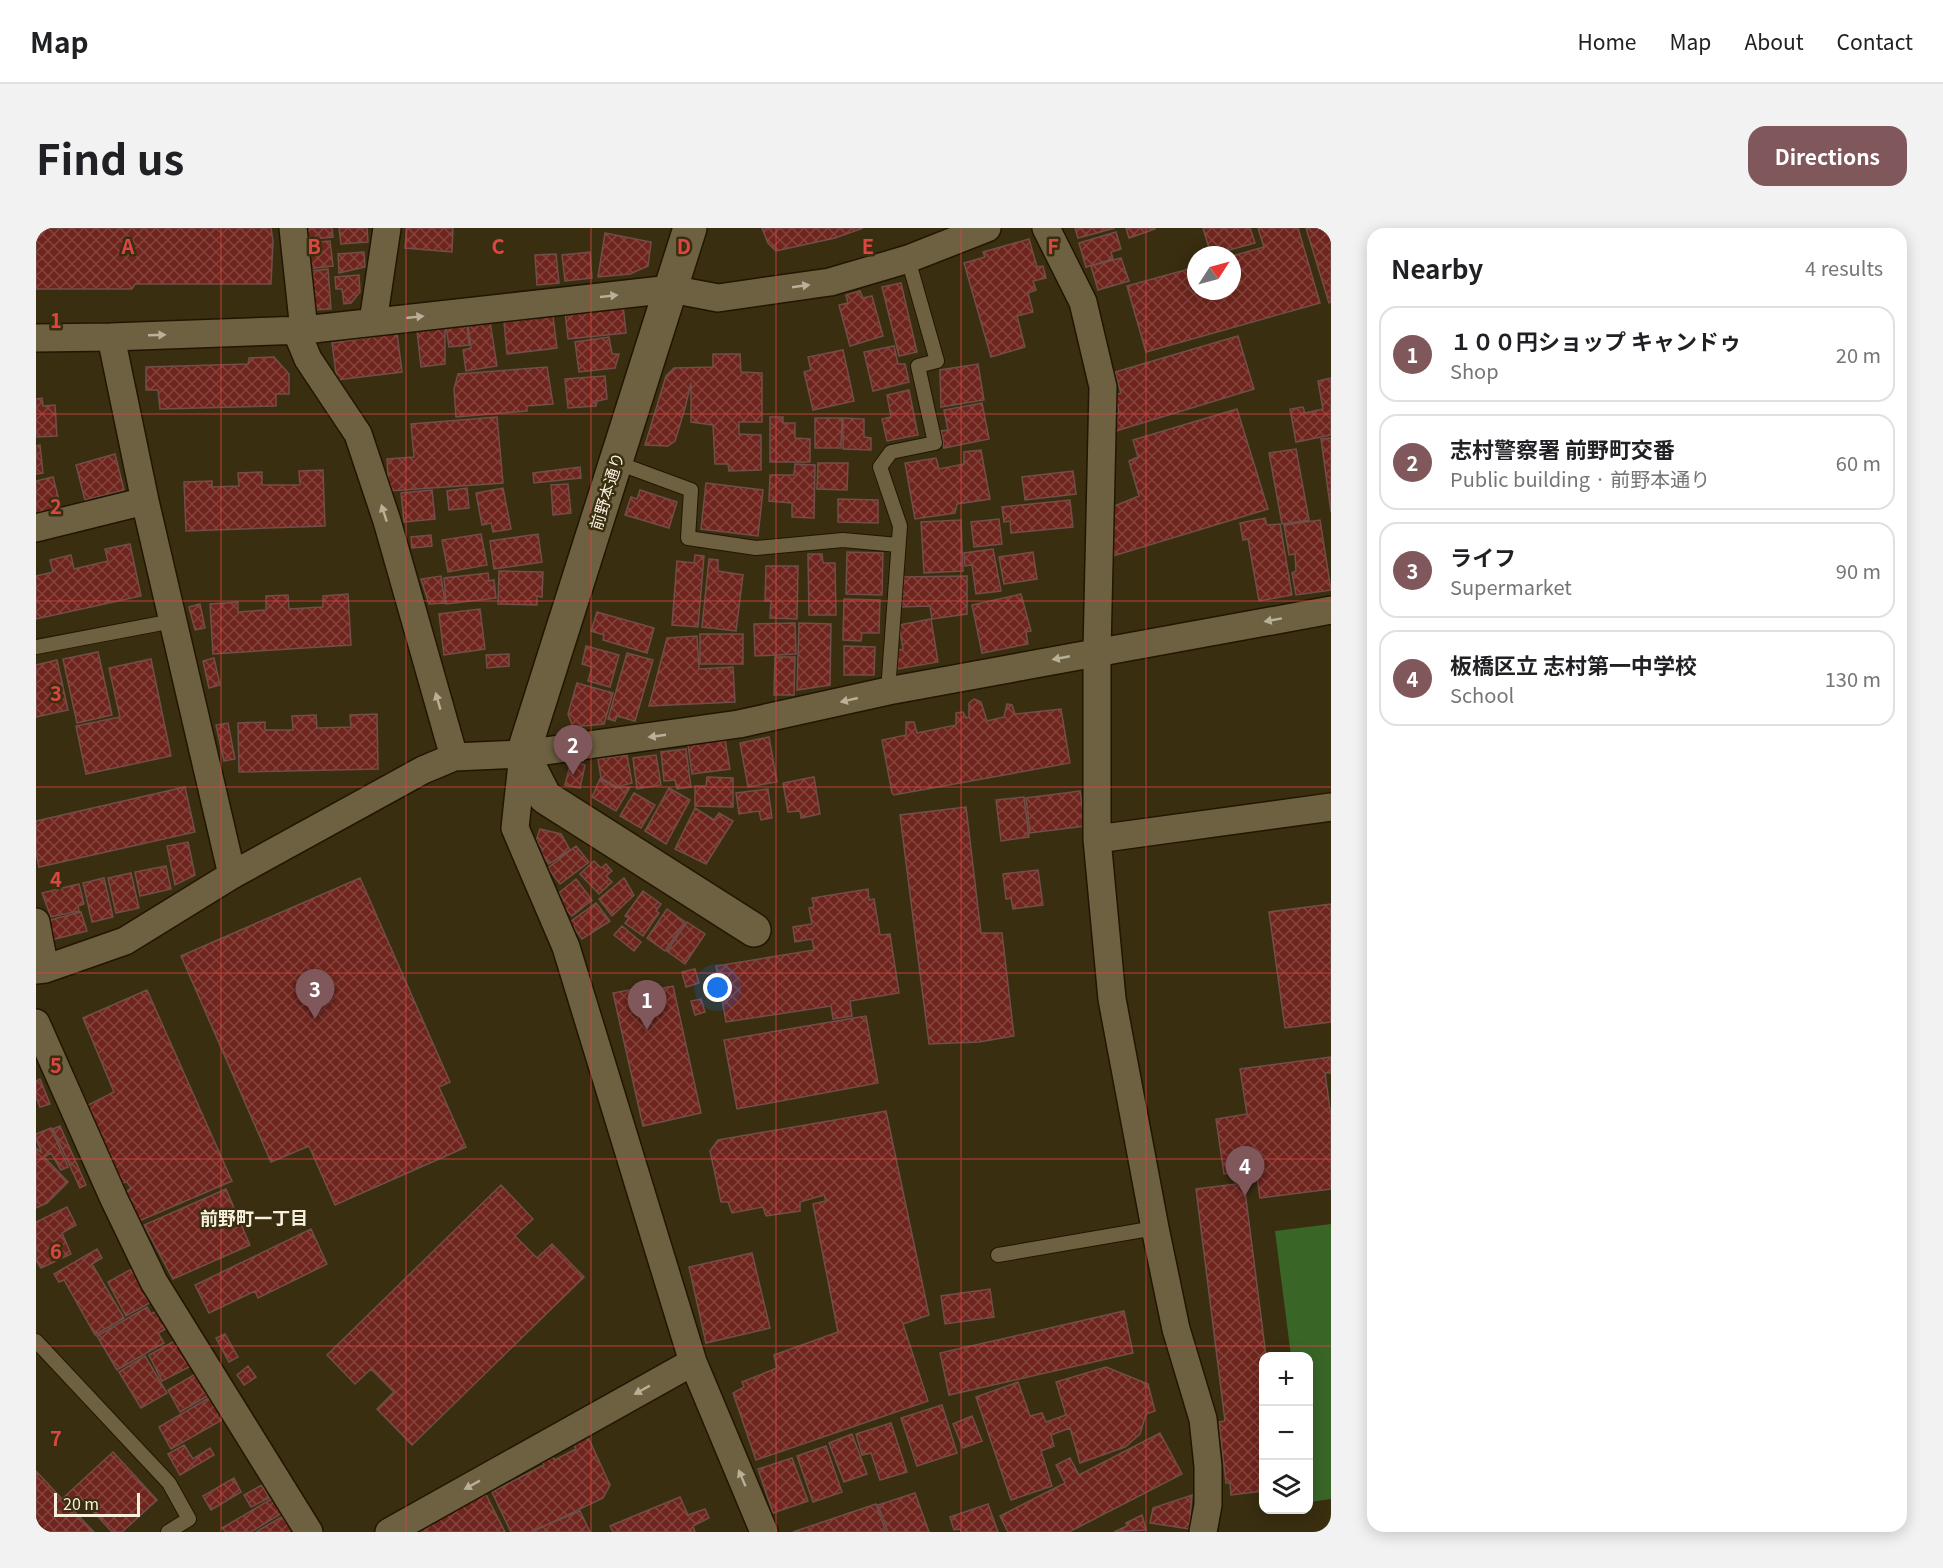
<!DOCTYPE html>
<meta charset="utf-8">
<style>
body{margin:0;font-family:Georgia,"Noto Sans JP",serif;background:#f2f2f2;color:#202124}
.controls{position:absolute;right:18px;bottom:18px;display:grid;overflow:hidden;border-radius:12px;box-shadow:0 3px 15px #0003}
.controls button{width:54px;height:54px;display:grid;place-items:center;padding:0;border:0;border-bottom:2px solid #e0e0e0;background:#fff;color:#202124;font:30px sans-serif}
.compass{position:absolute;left:1151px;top:18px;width:54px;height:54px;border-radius:50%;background:#fff;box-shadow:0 3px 15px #0003;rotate:54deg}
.scale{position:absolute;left:18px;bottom:15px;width:86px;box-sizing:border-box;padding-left:6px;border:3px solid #f7f0df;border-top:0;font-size:16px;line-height:21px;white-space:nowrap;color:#f7f0df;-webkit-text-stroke:4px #3a2e10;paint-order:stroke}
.you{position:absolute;left:682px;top:760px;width:21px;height:21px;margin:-15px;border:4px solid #fff;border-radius:50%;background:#1a73e8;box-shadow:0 0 0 9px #1a73e833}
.badge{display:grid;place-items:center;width:39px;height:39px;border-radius:50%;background:#80585b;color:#fff;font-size:20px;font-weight:700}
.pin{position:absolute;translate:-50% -50px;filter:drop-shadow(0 2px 3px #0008)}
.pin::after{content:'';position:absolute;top:32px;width:21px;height:18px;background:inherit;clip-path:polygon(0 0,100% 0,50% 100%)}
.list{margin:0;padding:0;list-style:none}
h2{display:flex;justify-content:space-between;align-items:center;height:78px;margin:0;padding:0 24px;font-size:26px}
h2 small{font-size:20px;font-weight:400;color:#757577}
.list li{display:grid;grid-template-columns:39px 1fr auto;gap:18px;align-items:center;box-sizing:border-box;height:96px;margin:0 12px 12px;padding:0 12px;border:2px solid #e0e0e0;border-radius:18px}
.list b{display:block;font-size:22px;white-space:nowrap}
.list p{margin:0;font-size:20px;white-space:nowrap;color:#757577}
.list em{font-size:20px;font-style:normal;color:#757577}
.icon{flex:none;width:33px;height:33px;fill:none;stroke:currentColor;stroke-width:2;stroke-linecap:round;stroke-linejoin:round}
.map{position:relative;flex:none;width:1295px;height:1304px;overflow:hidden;border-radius:18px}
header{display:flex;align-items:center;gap:36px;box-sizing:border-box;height:84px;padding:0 30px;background:#fff;border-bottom:2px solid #e0e0e0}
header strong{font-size:28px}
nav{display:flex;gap:33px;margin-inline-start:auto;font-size:21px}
.intro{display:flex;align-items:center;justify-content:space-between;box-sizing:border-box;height:144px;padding:0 36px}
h1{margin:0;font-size:42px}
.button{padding:15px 27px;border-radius:18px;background:#80585b;color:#fff;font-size:21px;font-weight:700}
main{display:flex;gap:36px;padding:0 36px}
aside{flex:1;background:#fff;border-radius:18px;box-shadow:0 3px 15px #0003}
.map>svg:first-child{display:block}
</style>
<header>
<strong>Map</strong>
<nav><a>Home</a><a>Map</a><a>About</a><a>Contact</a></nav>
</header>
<div class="intro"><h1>Find us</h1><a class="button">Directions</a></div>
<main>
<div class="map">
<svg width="1295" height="1304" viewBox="0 0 1295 1304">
<defs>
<pattern id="building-cross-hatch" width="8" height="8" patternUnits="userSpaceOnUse" patternTransform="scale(1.5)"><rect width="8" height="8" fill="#6f251d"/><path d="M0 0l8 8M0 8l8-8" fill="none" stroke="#84453d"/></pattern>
</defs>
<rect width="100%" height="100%" fill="#3a2e10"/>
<path fill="#396627" d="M1295,996V1271L1274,1274L1272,1128H1255L1239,1003Z"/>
<path fill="url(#building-cross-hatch)" stroke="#714e49" stroke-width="1.5" d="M0,0H235L237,13L235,56H99L96,61H0Z
M268,0H296L297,9L269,12Z
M303,0H331L332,14L305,16Z
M371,0H417L416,24L369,20Z
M726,0H827L799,10L740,23L732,15Z
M1039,0H1079L1042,10Z
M1090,0H1119V1L1093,10Z
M1167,0H1214L1219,15L1175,27Z
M1222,0H1262L1284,75L1110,124L1091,58L1160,39V63H1196V28L1228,19Z
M1270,0H1295V74L1293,75Z
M1080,4L1085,21L1075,24L1077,31L1050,39L1043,15Z
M569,5L615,14L612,38L594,46L562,49Z
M993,11L1001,39L1007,38L1010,50L997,53L1000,62L992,65L997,84L981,88L989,119L955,129L928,35L949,29L947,24Z
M294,13L297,38L271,41L269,15Z
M328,24L329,39L303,45L302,26Z
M554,24L556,50L529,53L526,27Z
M520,26L523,55L501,57L499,27Z
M1085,30L1093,53L1062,62L1055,38Z
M292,41L295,81L276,82L274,43Z
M323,47L324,64L315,75L308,76L306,61H300L299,49Z
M865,55L881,124L863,128L846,59Z
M824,63L827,70L836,68L847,108L814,118L803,77L812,75L810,67Z
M587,77L590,105L532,111L529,84Z
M517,88L521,120L471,126L468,94Z
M454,94L461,138L430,143L427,122L435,120L432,97Z
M431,96L433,117L413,119L410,98Z
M409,99V136L385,139L381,103Z
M361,105L366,144L301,152L296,115Z
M1202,108L1218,161L1080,203L1077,187L1083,184L1079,167L1085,165L1079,144Z
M573,109L576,126H583L579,140L543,144L539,114Z
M858,118L862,136H869L873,154L837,163L828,124Z
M807,122L818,173L777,182L768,144L775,142L772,129Z
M677,126H704L705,144L726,145V194H703V206L725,207V242L693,243L692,236H679L677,197L655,194V155L649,180L639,213L632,218L609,217L630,148L638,140L677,139Z
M238,129L253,146V166H240V178L124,181L122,162H110V139L212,136L213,130Z
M942,136L948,172L905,179L904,142Z
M511,139L517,176L491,178V183L420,189L418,161L422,146Z
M569,148L571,171L561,173L560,178L532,180L529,151Z
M1295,150V207L1260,214L1254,181L1267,179L1269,185L1287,181L1282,153Z
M873,162L882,207L851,213L846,191L855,189L851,167Z
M6,170L7,178L19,177L21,208L0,209V171Z
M946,175L953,211L908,220L905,203L912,202L908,182Z
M1201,181L1232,281L1077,328L1076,279L1103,268L1093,233L1102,229L1097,212Z
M461,189L467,255L353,263L351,231L378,229L375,196Z
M734,189H747V195H759V210L774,211V234H734Z
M779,190H806L805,220H779Z
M807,190L828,191V209L835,210V222L807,221Z
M1295,210V284L1285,211Z
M4,217L7,245L0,246V218Z
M1260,221L1273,292L1246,296L1233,225Z
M945,222L954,271L921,276L919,285L879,291L869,235L900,230L903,241L928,236V224Z
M79,226L88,262L49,272L40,237Z
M782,235H812L811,262L781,261Z
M759,236L779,237L778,290L756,289V275L733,273L734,247H758Z
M544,239L545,250L498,255L497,245Z
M287,242L289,298L150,303L148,254L176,253V259L203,258L202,245L226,244V257H264L263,243Z
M1037,243L1040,266L989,272L986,249Z
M17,249L25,280L0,286V253Z
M670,255L727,262L722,308L665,301Z
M532,256L535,285L517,287L515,257Z
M431,260L433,280L413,282L411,263Z
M467,260L475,301L457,304L455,295L446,297L440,265Z
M396,262L399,291L368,294L365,265Z
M604,262L641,274L633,300L589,287L595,269L601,271Z
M802,271L842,272V295L802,294Z
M1034,272L1037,299L975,305L974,293L968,294L966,279Z
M1229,290L1231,297L1244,296L1256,367L1223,373L1212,311L1207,312L1204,295Z
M963,291L966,316L938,319L935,294Z
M925,292L927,343L888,345L885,294Z
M1284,292L1295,362L1260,367L1256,345L1260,343L1259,326L1253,327L1248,297Z
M445,306L451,337L412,344L406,312Z
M502,306L506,334L458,341L454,313Z
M395,307L396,318L376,320L375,309Z
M94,316L105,368L0,391V348L17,344L14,332L35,327L38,341L72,333L69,321Z
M957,321L965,363L940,366L936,337L929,338L928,325Z
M811,324L847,325L846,367L810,366Z
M997,324L1001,351L968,356L963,329Z
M772,326H786L787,335H799L800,387H773Z
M659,327L668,328L662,399L636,397L641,333L658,335Z
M673,331L682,332V343L707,347L700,403L666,399Z
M730,338H762L761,391L734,390L735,373H729Z
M463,343L507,344L506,369L501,368V377L462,376Z
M452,345L453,353L458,352L460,370L410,376L408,350Z
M405,348L409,375L393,376L385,351Z
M931,348V386L896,391L894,378L866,379V349Z
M312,366L315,417L177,426L174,376L202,374V384L230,382V368L252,367L253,381L287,379V368Z
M985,366L995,403L990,404L992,416L946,425L936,377Z
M808,371L844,372L843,405H826L825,413L807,412Z
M164,376L169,400L159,402L153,379Z
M444,381L449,421L408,427L403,386Z
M561,384L618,400L611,425L567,412L568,407L555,403Z
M895,391L902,434L862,441L859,423L867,421L863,397Z
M759,395L760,426L719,428L718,396Z
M763,395L795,396L794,457L761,462Z
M664,406H707V436H664Z
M661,408L663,441L697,439L699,474L613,478L631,410Z
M550,418L583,427L574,459L552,453L556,439L546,436Z
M808,418L839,419L838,447H808Z
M62,424L76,487L41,495L27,431Z
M591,425L617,432L599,493L581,488L579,493L572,491Z
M473,426V438L451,440L450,427Z
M739,429H759L758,467H738Z
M178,430L184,457L173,460L167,433Z
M115,431L135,528L50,546L40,498L84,489L73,440Z
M21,432L32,482L0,489V437Z
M541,455L577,465L568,496L537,499L532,486Z
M938,471L945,474L951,493L968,489L971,476L976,477L979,486L1025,481L1034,535L858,567L856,565L846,512L870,507V494H878L881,505L920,497V485L927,484L930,490L933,489V475Z
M341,486L342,541L203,544L202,495L229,494V502H257L256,488L280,487L281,500L315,499L314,487Z
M192,495L199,531L188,533L180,497Z
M733,509L741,554L712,559L704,515Z
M689,512L694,541L656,546L652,517Z
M650,521L655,559L641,561L639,552L628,553L625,524Z
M591,527L596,555L581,559L565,550L562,531Z
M620,527L625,557L601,561L597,530Z
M535,533L549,537L544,560L529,557Z
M671,549L697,550V579L659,578V558H670Z
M778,549L784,586L765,590L764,583L752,584L747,555Z
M564,551L580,560L594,559L580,583L556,569Z
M149,559L159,604L3,639L0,625V593Z
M633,560L654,572L630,616L609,603Z
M732,561L736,590L725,592L723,583L703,586L700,565Z
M1044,563L1049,598L994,605L990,570Z
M598,565L619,577L605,600L584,588Z
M988,569L993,609L965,613L960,572Z
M930,579L945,705H966L978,808L943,814L893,816L864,587Z
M659,580L678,592L683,585L697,593L670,636L639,621Z
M504,601L525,606L534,622L513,636L504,625L507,622L500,613Z
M152,614L159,647L139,657L131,618Z
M540,618L553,634L524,656L512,640Z
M558,633L565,640L570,636L576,643L570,648L576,654L563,666L544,646Z
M130,638L135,661L104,668L99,644Z
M1002,642L1007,677L977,681L975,670L970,671L967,646Z
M95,645L103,680L80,685L72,650Z
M68,650L77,689L56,694L47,655Z
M324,650L414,854L403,859L430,919L299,977L273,918L235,934L145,728Z
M588,650L598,667L576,688L563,671Z
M540,651L556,672L536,688L525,676L528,672L523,665Z
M43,656L48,676L42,678L43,683L15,689L6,665Z
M832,661L833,672L838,671L844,707L854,706L863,765L814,773L816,788L797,791L795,778L690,794L680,738L778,722L776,711L759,714L757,699L776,696L773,680L778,679L776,670Z
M607,663L625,676L620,683L623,685L607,708L589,695L593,690L589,688Z
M560,675L574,693L546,711L534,694Z
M1295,676V794L1249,800L1233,684Z
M631,681L649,694L629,723L611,710Z
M45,684L51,703L15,712L10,693Z
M651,694L669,706L649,736L631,723Z
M586,698L605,714L598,723L578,707Z
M659,741L663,755L650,759L646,744Z
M637,758L665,885L607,898L577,765L609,759L610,763Z
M111,762L196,953L103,993L90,964L95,960L91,954L82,956L50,878L78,864L47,790Z
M665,771L669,784L659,787L655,773Z
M830,788L842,855L701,881L688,812Z
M1295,829V845H1289L1295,888V961L1224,970L1220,941L1188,946L1180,891L1211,886L1204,841Z
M4,851L14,876L4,879L0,869V853Z
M850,883L893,1087L867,1096L892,1173L720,1232L697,1165L708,1159L706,1154L741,1140L738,1127L802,1104L777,976L790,973L788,967L764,974V983L730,988L727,979L696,985L692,974H685L674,923L682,912Z
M24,898L50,957L44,960L17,901Z
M15,900L32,939L25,942L15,925L8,929L32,954L11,975L0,980V920L6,925L0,911V906Z
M1208,955L1230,1128H1228V1263L1195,1267L1194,1255H1190L1183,1194L1189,1193L1160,961Z
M465,957L497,991L479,1008L501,1030L516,1016L548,1049L376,1217L341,1181L358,1164L335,1141L319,1156L291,1127Z
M190,961L214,1017L137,1051L108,997Z
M31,979L40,997L26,1005L35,1026L5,1040L0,1032V994Z
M275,1001L291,1036L222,1070L219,1063L173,1085L159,1057Z
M61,1021L66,1030L56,1036L88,1090L59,1107L28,1052L23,1054L18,1046Z
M716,1025L734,1100L670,1115L653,1039Z
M101,1038L119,1072L90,1088L72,1054Z
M954,1061L958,1089L909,1096L905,1068Z
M111,1079L115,1086L125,1081L135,1098L122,1105L128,1115L81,1142L61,1108Z
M1088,1083L1097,1125L913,1167L904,1125Z
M189,1106L202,1129L193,1134L180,1110Z
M144,1110L157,1137L126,1153L113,1127Z
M109,1128L131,1165L105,1180L83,1144Z
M212,1138L220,1149L208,1157L201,1147Z
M1070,1139L1112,1156L1119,1183L1110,1186L1104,1206L1089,1219L1044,1235L1034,1200L1015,1207L1018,1218L1005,1223L1016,1258L975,1272L940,1169L982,1154L994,1188L1006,1185L1010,1194L1030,1187L1020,1154Z
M163,1144L175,1166L144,1184L132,1162Z
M176,1168L186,1192L135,1221L123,1199Z
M906,1177L921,1225L881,1238L865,1190Z
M936,1188L946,1213L927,1220L917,1196Z
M855,1195L871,1244L844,1252L835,1225L826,1227L820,1206Z
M1124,1205L1146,1246L1033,1304H972L964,1288L1029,1255L1020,1237L1034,1230L1043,1247Z
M816,1206L831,1246L808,1254L793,1215Z
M552,1209L574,1257L567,1270L496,1304H475L456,1264L508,1237L506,1232L515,1227L519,1232L540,1221L537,1215Z
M148,1217L157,1231L174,1220L178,1227L144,1247L132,1226Z
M790,1218L806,1264L777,1274L761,1228Z
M77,1224L121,1272L86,1304H76L45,1270L35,1280L58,1304H0V1243L26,1271Z
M756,1230L772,1273L737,1285L722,1241Z
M198,1250L205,1264L175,1282L167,1268Z
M226,1257L233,1270L215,1279L208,1267Z
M445,1257L469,1304H364Z
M879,1265L893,1304H852L842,1277Z
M1156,1267L1153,1301L1114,1295L1117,1280Z
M644,1269L652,1287L669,1281L673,1290L657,1298L659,1304H577L574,1298Z
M237,1270L246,1285L215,1304H190L186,1300Z
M840,1276L850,1304H757Z
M952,1276L962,1304H925L924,1301L918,1302L914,1289Z
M544,1283L554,1304H496V1303Z
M1106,1287L1110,1302L1078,1304L1091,1298L1090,1295Z
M247,1288L255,1302L251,1304H220Z"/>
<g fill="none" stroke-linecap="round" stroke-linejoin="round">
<g stroke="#211600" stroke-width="16">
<path id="service" d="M579,234L655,262L652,310L720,320L807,312L862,317
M0,419L137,393
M852,463L864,298L844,239L855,224L899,215L882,138L901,133L872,31
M962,1027L1119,1000
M0,1113L133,1255L153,1291L132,1304"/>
</g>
<g stroke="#211600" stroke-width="30">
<path id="minor" d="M257,0L268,102
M1010,0L1047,74L1067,159L1061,423V611L1076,771L1119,1000L1140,1101L1167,1191L1172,1238V1277L1167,1304
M337,94L351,0
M260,102L272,131L322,206L351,293L418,529
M75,109L109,273L196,647
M0,110L75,109L268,102L635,61L682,70L794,54L872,31L951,0
M0,300L109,273
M487,526L479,600L530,719L657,1134L728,1304
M1061,611L1295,579
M0,694L9,741
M0,742L9,741L89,713L196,647L387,542L418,529L487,526L703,496L852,463L1295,382
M0,795L78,971L118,1054L273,1304
M353,1304L657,1134"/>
</g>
<g stroke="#211600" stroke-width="36">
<path id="tertiary" d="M654,0L487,526L509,569L718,702"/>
</g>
<use href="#service" stroke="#6d6142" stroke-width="14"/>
<use href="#minor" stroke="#6d6142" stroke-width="27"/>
<use href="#tertiary" stroke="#6d6142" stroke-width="33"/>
</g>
<defs><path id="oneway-solid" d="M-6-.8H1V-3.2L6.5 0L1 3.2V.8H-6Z" transform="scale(1.5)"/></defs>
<g fill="#b9b098">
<use href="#oneway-solid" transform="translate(765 58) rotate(-8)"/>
<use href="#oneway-solid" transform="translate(573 68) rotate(-6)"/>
<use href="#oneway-solid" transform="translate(379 89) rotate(-6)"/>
<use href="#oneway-solid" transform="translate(121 107) rotate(-2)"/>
<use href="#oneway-solid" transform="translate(348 285) rotate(-108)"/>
<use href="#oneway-solid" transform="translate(1237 392) rotate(170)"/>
<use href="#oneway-solid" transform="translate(1025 430) rotate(169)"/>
<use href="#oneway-solid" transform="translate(813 472) rotate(167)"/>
<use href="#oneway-solid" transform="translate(402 473) rotate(-106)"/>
<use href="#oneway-solid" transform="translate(621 508) rotate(172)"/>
<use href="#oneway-solid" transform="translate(606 1162) rotate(151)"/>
<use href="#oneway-solid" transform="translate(706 1250) rotate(-113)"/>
<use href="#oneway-solid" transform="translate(436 1257) rotate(151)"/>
</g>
<path fill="none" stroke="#db4643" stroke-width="1.5" stroke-opacity="0.55" d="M185,0V1304M370,0V1304M555,0V1304M740,0V1304M925,0V1304M1110,0V1304M0,186H1295M0,373H1295M0,559H1295M0,745H1295M0,931H1295M0,1118H1295"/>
<g text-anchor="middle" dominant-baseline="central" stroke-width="5" stroke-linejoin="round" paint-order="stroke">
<g font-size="16" fill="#f7f0df" stroke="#3a2e10">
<text transform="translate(570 263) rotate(-73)">前野本通り</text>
</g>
<g font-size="18" font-weight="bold" fill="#f7f0df" stroke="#3a2e10">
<text x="218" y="989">前野町一丁目</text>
</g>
</g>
<g font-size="20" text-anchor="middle" font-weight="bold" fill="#db4643" stroke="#3a2e10" stroke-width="5" stroke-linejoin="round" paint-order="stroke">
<text x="92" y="26">A</text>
<text x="278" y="26">B</text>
<text x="462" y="26">C</text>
<text x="648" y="26">D</text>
<text x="832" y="26">E</text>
<text x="1017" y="26">F</text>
<text x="20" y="100">1</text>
<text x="20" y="286">2</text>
<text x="20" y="473">3</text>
<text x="20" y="659">4</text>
<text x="20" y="845">5</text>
<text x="20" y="1031">6</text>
<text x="20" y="1218">7</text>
</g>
</svg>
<div class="controls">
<button>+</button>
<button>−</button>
<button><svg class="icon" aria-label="layers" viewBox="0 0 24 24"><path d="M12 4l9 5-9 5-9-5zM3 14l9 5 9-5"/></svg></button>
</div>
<svg class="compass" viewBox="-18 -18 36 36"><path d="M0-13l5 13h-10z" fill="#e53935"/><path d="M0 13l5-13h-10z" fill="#757577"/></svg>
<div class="scale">20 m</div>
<div class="you"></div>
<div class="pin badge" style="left:611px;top:802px">1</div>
<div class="pin badge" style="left:537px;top:547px">2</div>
<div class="pin badge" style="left:279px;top:791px">3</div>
<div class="pin badge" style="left:1209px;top:968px">4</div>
</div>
<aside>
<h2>Nearby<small>4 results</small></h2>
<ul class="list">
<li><span class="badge">1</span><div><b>１００円ショップ キャンドゥ</b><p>Shop</p></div><em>20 m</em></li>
<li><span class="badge">2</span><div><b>志村警察署 前野町交番</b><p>Public building · 前野本通り</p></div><em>60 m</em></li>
<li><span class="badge">3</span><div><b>ライフ</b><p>Supermarket</p></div><em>90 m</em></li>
<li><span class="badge">4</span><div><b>板橋区立 志村第一中学校</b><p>School</p></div><em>130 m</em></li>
</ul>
</aside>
</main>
